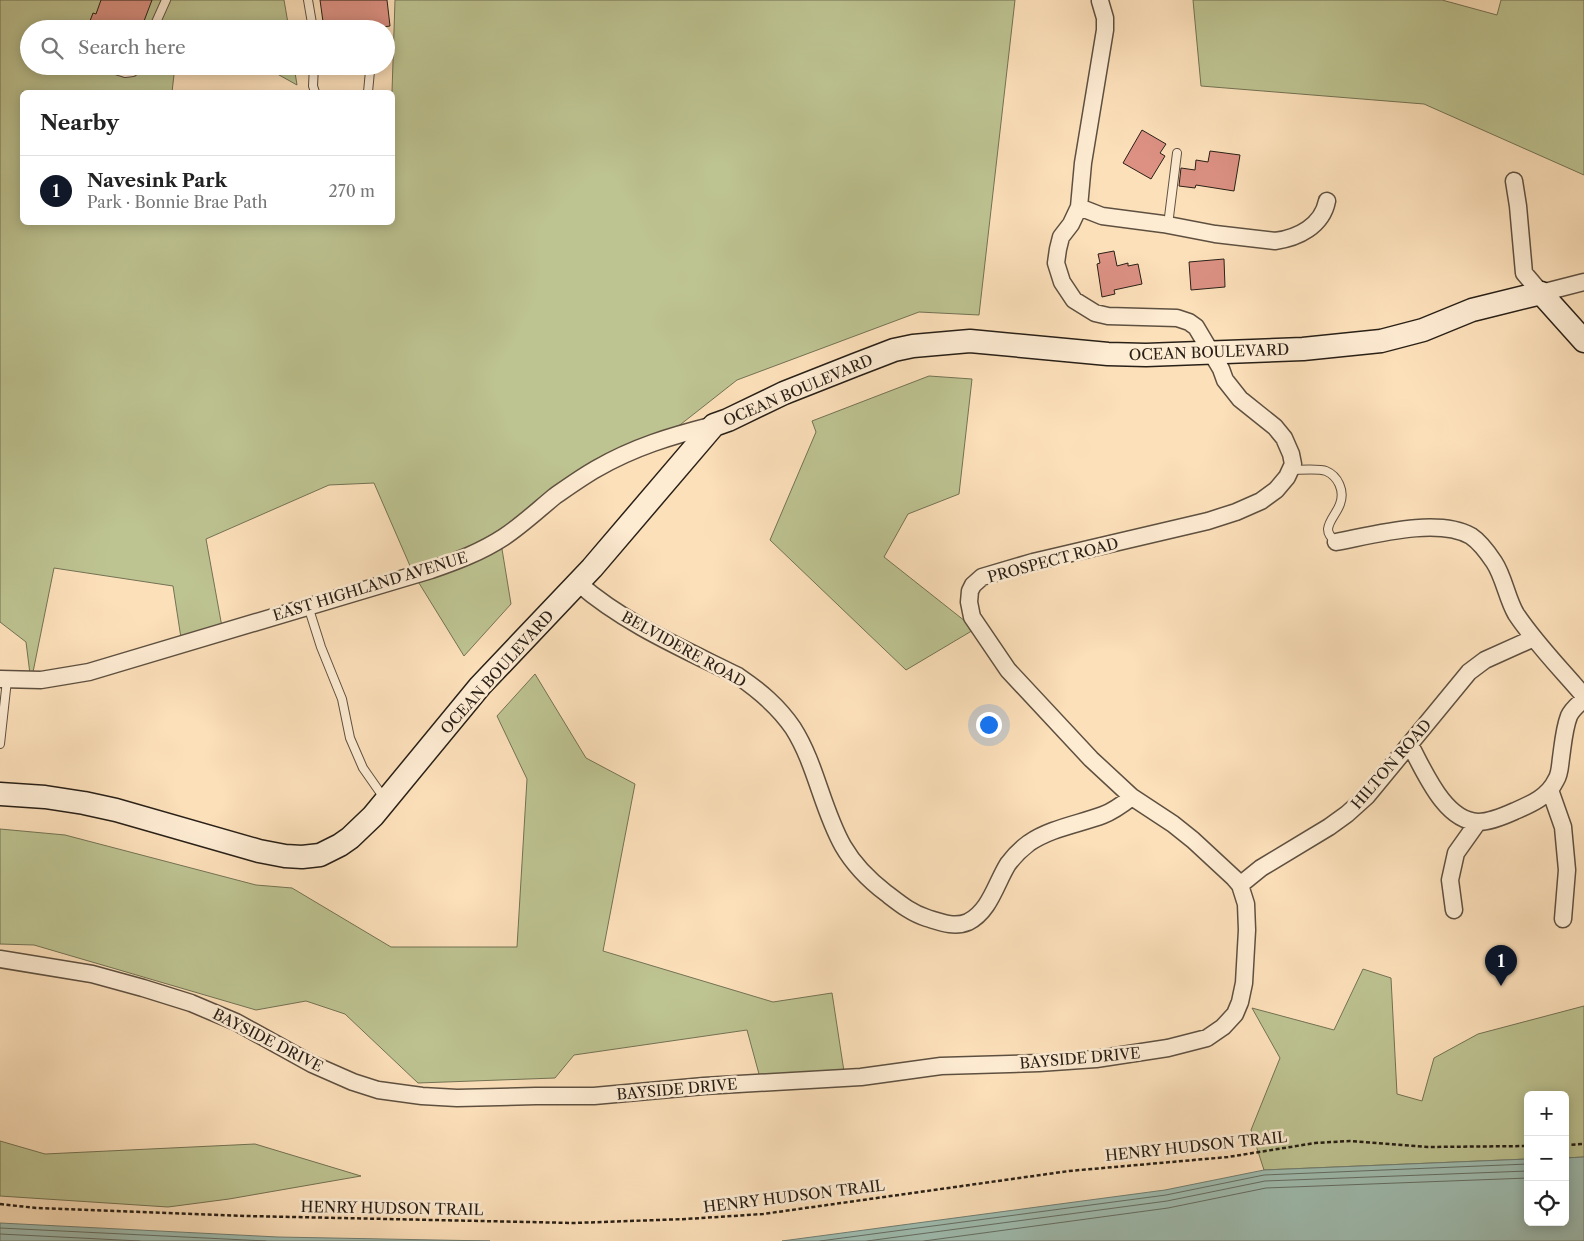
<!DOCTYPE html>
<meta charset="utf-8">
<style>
body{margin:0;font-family:"Libre Caslon Text",serif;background:#f6f6f6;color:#222}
.controls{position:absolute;right:15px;bottom:15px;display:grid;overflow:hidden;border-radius:8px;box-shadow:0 2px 12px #0003}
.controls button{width:45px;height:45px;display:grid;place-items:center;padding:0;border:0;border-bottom:1px solid #e0e0e0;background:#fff;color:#222;font:25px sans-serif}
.you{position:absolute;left:988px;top:724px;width:18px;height:18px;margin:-12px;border:4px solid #fff;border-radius:50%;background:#1a73e8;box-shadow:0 0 0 8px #1a73e833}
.badge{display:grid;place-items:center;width:32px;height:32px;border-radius:50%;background:#111827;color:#fff;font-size:16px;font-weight:700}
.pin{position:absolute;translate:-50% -41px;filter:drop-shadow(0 1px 2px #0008)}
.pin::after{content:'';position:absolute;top:26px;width:18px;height:15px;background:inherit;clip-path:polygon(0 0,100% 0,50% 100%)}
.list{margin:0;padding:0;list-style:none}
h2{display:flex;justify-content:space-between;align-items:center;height:65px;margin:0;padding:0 20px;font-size:21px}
h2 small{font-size:16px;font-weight:400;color:#767676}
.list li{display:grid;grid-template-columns:32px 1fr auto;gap:15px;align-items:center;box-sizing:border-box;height:70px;padding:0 20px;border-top:1px solid #e0e0e0}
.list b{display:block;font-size:19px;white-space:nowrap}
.list p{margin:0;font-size:16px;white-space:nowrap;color:#767676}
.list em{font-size:16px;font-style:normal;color:#767676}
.icon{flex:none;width:28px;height:28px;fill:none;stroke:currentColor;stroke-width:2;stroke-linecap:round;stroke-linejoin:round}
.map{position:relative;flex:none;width:1584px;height:1241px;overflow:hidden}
.search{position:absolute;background:#fff;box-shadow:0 2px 12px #0003;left:20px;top:20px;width:375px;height:55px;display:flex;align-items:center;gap:12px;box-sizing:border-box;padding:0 18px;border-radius:28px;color:#767676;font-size:19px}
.panel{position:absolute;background:#fff;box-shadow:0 2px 12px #0003;left:20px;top:90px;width:375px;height:135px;border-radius:8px}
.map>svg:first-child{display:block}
</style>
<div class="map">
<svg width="1584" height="1241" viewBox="0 0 1584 1241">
<rect width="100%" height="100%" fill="#fce0ba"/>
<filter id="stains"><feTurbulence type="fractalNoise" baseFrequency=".004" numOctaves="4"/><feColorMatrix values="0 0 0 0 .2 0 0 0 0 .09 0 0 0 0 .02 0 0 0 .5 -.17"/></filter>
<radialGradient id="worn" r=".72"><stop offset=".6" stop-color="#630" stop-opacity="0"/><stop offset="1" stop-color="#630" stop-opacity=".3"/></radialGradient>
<path fill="#bdc391" stroke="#737254" d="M0,0H284L289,29H196L182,21L180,29H29V66H175L172,92H22V222H392V92L395,0H1015L979,315L919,312L737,380L657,443L598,465L501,543L511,604L464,656L414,575L374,483L329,485L206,539L224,638L183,651L173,586L54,568L31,682L26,642L0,622Z
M1193,0H1442L1497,15L1501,0H1584V175L1424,104L1201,86Z
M263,66H294L297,85Z
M929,376L972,379L959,494L908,514L884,557L975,629L906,670L770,540L816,432L812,421Z
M535,674L586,758L635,784L603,951L773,1002L832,993L845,1078L762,1085L747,1030L574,1055L555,1078L418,1083L345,1014L306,1001L256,1010L34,945L0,944V829L65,835L256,885L292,888L391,947H517L527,779L497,716Z
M1363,969L1391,978L1397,1094L1422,1101L1434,1058L1478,1034L1584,1006V1157L1565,1158V1095H1528V1159L1264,1170L1251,1130L1280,1058L1252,1008L1334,1030Z
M0,1141L45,1154L255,1144L361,1176L229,1199L168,1207L0,1196Z"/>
<path fill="#9fbdb1" stroke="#707e73" d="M1584,1157V1241H782L1165,1190L1264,1170L1528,1159V1222H1565V1158Z
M0,1223L278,1237L490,1241H0Z"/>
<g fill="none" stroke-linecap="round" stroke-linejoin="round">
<path stroke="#646e64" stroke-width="1" d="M0,1228L266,1241
M0,1234L140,1241
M820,1241L1166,1195L1264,1175L1528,1164
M867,1241L1167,1201L1265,1181L1528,1171
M924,1241L1168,1208L1266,1188L1528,1178"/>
</g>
<path fill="#dc9183" stroke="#292017" d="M101,0H152L141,29H87L93,13L96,14Z
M320,0H387L390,26L371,29H324Z
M1142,130L1166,144L1160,153L1165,156L1151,179L1123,163Z
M1210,151L1240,155L1234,191L1196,185L1195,188L1179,186L1181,168L1195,170L1196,160L1208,162Z
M1114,251L1117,266L1128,263V266L1138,264L1142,284L1114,290L1115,294L1102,297L1097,264L1100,263L1098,254Z
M1224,259L1225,287L1191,290L1189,262Z"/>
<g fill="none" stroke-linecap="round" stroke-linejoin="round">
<g stroke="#5e5040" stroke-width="10">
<path id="lane" d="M308,0L313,29
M153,29L166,0
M103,66L125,73L133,72L136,66
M314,66L313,86L315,92
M368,92L370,71L368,66
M1168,225L1177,153
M1290,470C1299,470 1319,468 1326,471C1338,476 1345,491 1340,504C1337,513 1329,520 1328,529C1328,535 1332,538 1336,542
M308,606L321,647L342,699L350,738L363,768L384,798
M0,744L7,680"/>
</g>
<g stroke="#5e5040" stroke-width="19">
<path id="street" d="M1514,181L1518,206L1524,273L1541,293L1584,282
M1079,207L1102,216L1163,224L1215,234L1275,241C1298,238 1322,226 1327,201
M1336,542C1373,535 1437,517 1471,536C1480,542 1488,553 1494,562C1504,577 1507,599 1516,614C1536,644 1561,669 1584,696
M578,583C625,624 684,649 738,676C760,691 778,706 793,728C816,764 822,809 843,846C854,865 869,880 886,893C899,903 911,913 927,918C940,922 954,928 968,922C990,911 996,883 1008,864C1014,856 1021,849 1029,843C1051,828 1079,824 1103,815C1114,811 1123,804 1132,797
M0,679L41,680L89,672L431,570C457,561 481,552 504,537C522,525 538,510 555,496C568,487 582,477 596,469C634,447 671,436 714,425
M1410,745C1424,770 1444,821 1478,822C1490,822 1504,816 1515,811C1531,804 1548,797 1556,780C1560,774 1560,765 1561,758C1563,744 1564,729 1569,716C1572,709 1579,704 1584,699
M1550,790L1563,827L1567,870L1563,919
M1240,885L1261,868L1329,827L1347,814L1367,796L1469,672L1485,660L1534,638
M1454,910L1450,880L1456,853L1478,822
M0,959L92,974L143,988L191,1003L236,1022L312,1064L353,1082L378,1090L422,1096L457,1098L536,1096H594L704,1086L861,1077L941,1066L1039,1063L1096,1059L1168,1048L1207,1038L1223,1027L1235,1014L1240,1002L1244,983L1247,930L1246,904L1240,885L1234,878L1193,840L1173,824L1132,797L1091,759L1008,670L972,617L969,602L970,591L973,585L982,577L1033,562L1208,521L1236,512L1261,501L1276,490L1287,477L1293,464L1291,454L1284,438L1275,427L1240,399L1225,380L1221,369L1196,327L1189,322L1177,318L1108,316L1095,313L1074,300L1062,282L1056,263L1058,249L1061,237L1071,224L1079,207L1083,163L1105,30V18L1100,1"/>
</g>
<g stroke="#292017" stroke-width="25">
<path id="secondary" d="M0,794L45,797L84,803L116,810L259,851L285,856L302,857L320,855L340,845L350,838L373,816L480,686L592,568L714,425L728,420L784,393L855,365L894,350L913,346L970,341L1108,354L1146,355L1303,349L1381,341L1423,330L1472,310L1541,293L1584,341"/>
</g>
<path stroke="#292017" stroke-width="2.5" stroke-dasharray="4 2.5" stroke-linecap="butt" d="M1565,1145L1584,1144
M0,1204L36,1208L247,1216L574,1223L686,1219L763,1214L1069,1171L1228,1157L1315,1143L1350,1141L1428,1147L1528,1146"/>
<use href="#lane" stroke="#fdebd2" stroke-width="8"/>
<use href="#street" stroke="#fdebd2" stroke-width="16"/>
<use href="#secondary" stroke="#fdebd2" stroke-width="22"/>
</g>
<g text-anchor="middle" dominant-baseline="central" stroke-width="5" stroke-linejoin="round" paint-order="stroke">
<g font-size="15" fill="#292017" stroke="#fdebd2">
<text transform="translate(1209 352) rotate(-2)">OCEAN BOULEVARD</text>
<text transform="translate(798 390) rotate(-23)">OCEAN BOULEVARD</text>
<text transform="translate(1053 560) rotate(-15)">PROSPECT ROAD</text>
<text transform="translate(370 586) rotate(-17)">EAST HIGHLAND AVENUE</text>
<text transform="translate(684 649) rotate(29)">BELVIDERE ROAD</text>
<text transform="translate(497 672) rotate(-48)">OCEAN BOULEVARD</text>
<text transform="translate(1391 764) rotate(-49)">HILTON ROAD</text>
<text transform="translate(268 1040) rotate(27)">BAYSIDE DRIVE</text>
<text transform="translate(1080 1058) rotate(-5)">BAYSIDE DRIVE</text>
<text transform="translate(677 1089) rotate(-5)">BAYSIDE DRIVE</text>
<text transform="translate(1196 1146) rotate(-6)">HENRY HUDSON TRAIL</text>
<text transform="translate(794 1196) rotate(-7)">HENRY HUDSON TRAIL</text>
<text transform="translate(392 1208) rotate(1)">HENRY HUDSON TRAIL</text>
</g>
</g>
<rect width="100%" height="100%" filter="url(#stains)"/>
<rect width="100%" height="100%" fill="url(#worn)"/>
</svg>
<div class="controls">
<button>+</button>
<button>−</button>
<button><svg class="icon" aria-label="locate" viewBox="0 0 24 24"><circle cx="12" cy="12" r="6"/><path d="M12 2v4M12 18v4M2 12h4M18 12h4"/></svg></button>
</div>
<div class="you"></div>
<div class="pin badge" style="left:1501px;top:986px">1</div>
<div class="search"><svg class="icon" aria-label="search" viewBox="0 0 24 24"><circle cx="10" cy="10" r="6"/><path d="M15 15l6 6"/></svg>Search here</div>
<section class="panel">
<h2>Nearby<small></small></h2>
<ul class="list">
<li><span class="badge">1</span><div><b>Navesink Park</b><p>Park · Bonnie Brae Path</p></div><em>270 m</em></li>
</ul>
</section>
</div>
